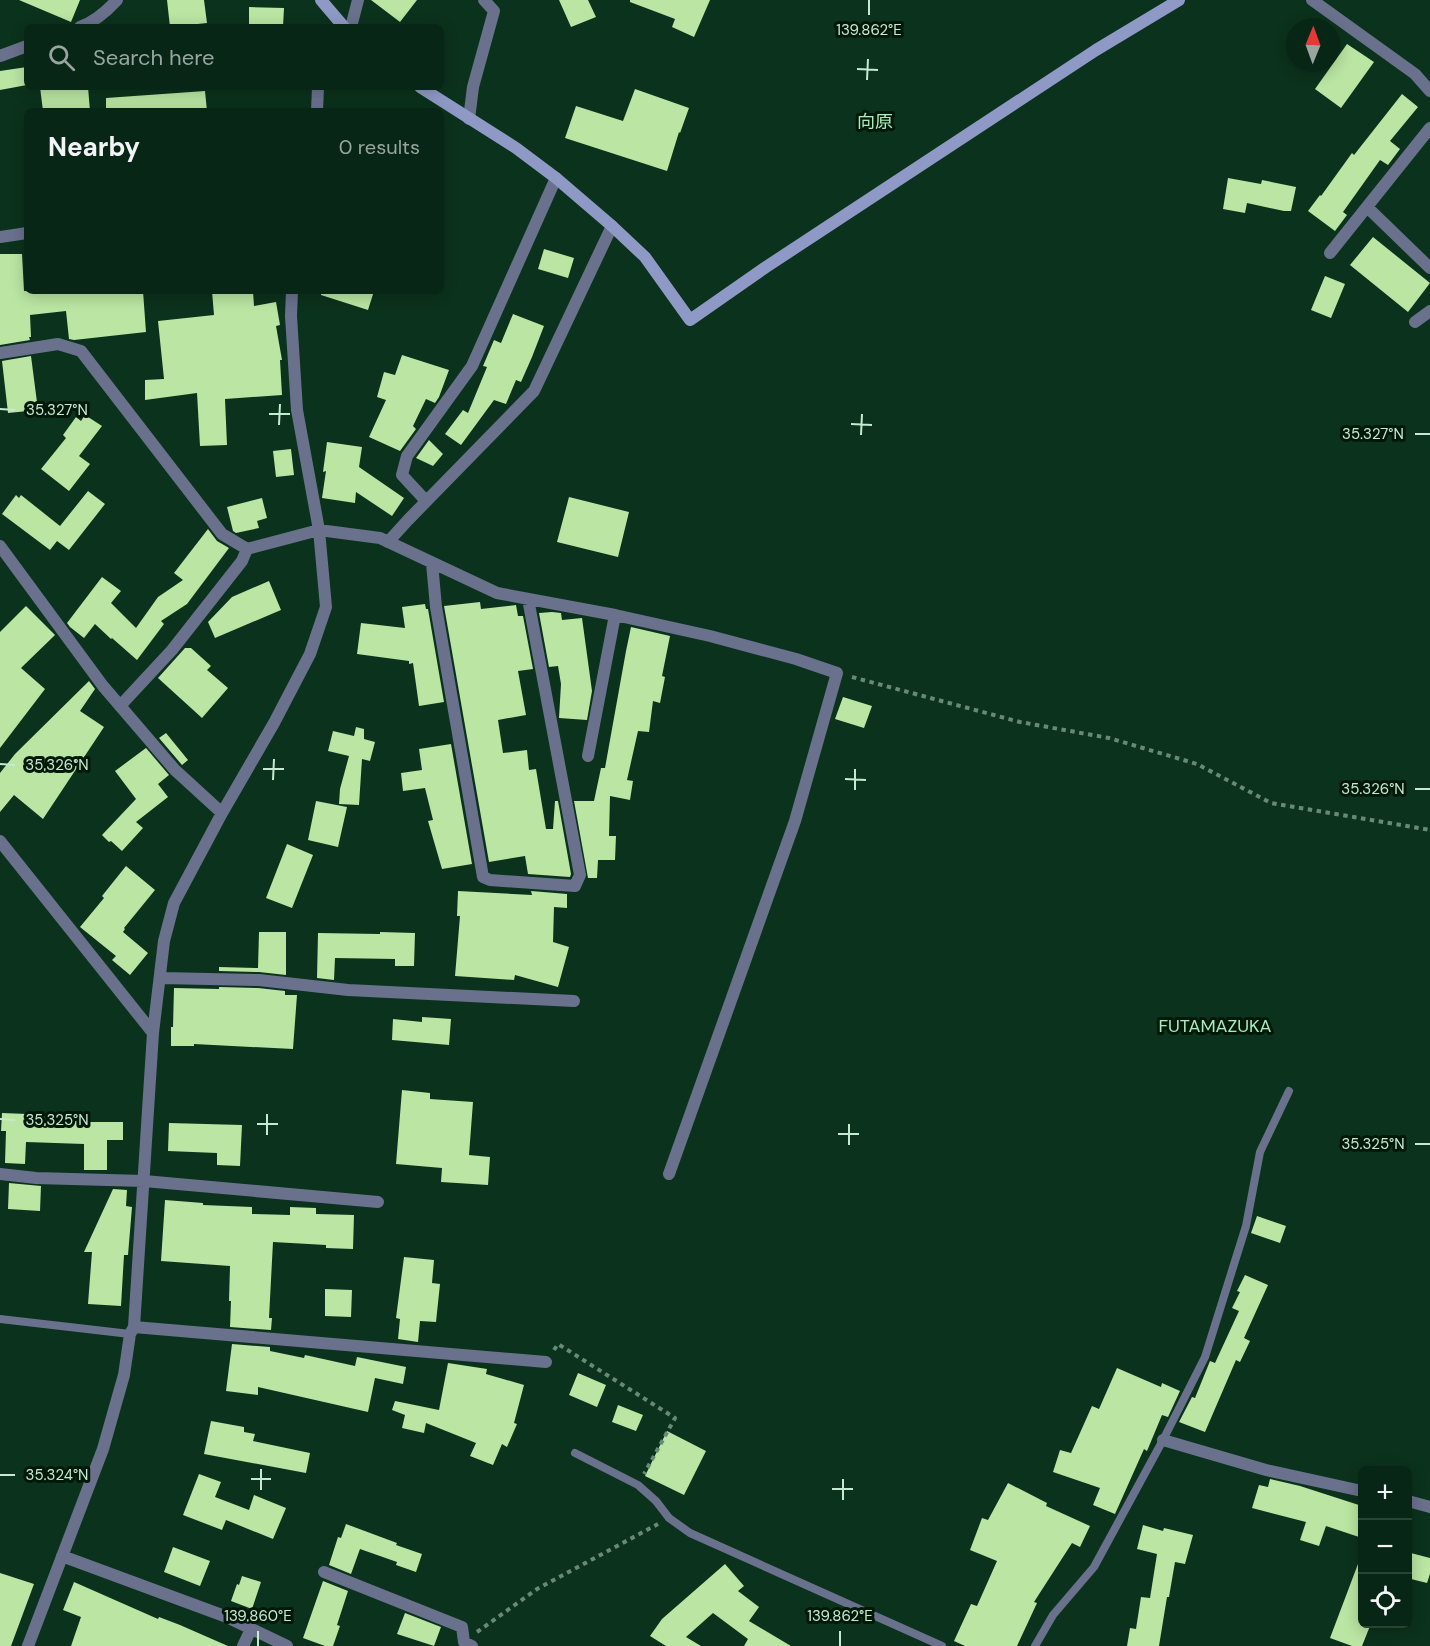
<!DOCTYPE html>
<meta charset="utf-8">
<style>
body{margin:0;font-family:"DM Sans","Noto Sans JP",sans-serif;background:#112e1e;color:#f1f3f6}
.controls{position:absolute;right:18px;bottom:18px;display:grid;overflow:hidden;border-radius:9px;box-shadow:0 3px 15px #0003}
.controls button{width:54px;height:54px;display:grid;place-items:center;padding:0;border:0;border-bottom:2px solid #294334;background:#082615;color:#f1f3f6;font:30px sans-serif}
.compass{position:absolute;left:1286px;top:18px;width:54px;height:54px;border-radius:50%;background:#082615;box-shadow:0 3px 15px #0003;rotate:1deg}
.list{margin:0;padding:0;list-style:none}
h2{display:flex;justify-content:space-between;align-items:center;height:78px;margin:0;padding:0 24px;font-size:26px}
h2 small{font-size:20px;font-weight:400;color:#98a5a0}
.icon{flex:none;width:33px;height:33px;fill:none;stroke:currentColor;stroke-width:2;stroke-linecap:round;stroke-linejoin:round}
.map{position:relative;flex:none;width:1430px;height:1646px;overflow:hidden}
.search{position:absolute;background:#082615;box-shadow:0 3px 15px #0003;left:24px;top:24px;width:420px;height:66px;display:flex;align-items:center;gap:15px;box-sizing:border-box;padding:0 21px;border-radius:9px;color:#98a5a0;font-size:22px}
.panel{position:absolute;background:#082615;box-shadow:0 3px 15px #0003;left:24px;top:108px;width:420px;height:186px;border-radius:9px}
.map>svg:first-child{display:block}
</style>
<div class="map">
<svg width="1430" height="1646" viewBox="0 0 1430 1646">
<rect width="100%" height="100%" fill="#0b321c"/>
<path fill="#bae5a2" d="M19,0H80L71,22Z
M167,0H204L207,23L170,27Z
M371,0H417L400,22Z
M559,0H588L596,17L571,27Z
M630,0H710L694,37L672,27L675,19L630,2Z
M249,7L284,8L283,27H249Z
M1347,44L1374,62L1341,108L1315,89Z
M27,67V85L0,90V71Z
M40,87H88L90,111H43Z
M635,89L689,108L680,133L679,132L667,171L565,138L576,106L623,121Z
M205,91L207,111H106V98Z
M1402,94L1418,107L1390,141L1400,149L1388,165L1380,160L1343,212L1347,215L1335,231L1308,211L1320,195L1321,196L1352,153L1354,155Z
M1228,178L1261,184L1262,180L1296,187L1291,211H1284L1247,203L1245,213L1223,209Z
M1373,237L1430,283L1408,312L1350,265Z
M544,249L574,258L568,278L538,269Z
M0,254H22L24,291H143L146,332L74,340L69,339L66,311L30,315L31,337H29L30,340L0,345Z
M1325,276L1345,284L1331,318L1311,310Z
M212,291H253L254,306L276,302L280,325L276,326L282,360H280L282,395L225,399L227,445L200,446L197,393L145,400V380L164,379L158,321L214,315Z
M321,291H374L368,310L321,295Z
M513,314L544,326L532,357L521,382L516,380L506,404L494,400L461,445L445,434L463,410L468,413L487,367L483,366L494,340L501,343Z
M402,355L449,370L439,397L435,403L426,399L413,426L416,429L400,451L369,437L386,400L377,397L384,372L395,375Z
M31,356L38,410L8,413L2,361Z
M85,415L102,426L79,456L90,464L69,491L41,469L66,438L63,435L76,417L81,421Z
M429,440L443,454L433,466L416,458Z
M327,442L362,447L359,467L404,498L392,516L356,492L355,503L322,498L326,471L323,472Z
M291,449L294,475L276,477L273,451Z
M88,491L105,504L69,550L57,541L50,550L2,514L16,495L19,498L21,495L60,526Z
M569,497L629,512L618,557L557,542Z
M262,498L267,518L257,521L259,528L236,533L233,531L227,507Z
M208,529L217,541L229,548L187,604L161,621L164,624L137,660L112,638L111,639L95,624L84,638L70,627L67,623L102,577L121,591L111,603L136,628L158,597L183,580L174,573Z
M269,581L281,610L215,638L208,622L232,597Z
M480,602L481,609L516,605L518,616H523L533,669L518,671L526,715L498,720L503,753L527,750L529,770L536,769L546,829H553L555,801H558L571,874L570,877L528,874L525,856L489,862L444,606Z
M425,604L426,609H428L444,702L419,706L413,663L409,664V661L357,654L361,623L405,628L402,607Z
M26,606L55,635L21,668L45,689L0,748V632Z
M552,612L561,613L562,620L582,618L592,691L587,720L559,718L561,684L558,666L549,667L539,613Z
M631,627L670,636L662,676L665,677L660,703L653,701L649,732L638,731L627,780L633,781L630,800L610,796L609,836H616L615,860H598L597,878H588L574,801H594L601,768H605L626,651Z
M185,648H191L211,666L207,670L228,688L202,718L158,678Z
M89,681L95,689L80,711L104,727L43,819L14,795L0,812V773L15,754Z
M843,697L872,706L864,728L835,719Z
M356,727L364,729V739L375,742L370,761L362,759L359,805L339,804L340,789L349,756L328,751L333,731L354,736Z
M166,733L188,760L182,765L159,738Z
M451,744L472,864L442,869L428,821L433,820L425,788L403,791L401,773L422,770L419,749Z
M146,748L169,775L158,784L168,797L136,822L143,828L122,851L111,841L109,842L102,835L136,799L115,771Z
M316,801L347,807L338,847L308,840Z
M287,844L313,855L292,908L266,898Z
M126,866L155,890L124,928L125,929L123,932L148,953L130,975L112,960L116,956L80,927L104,898L102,896Z
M458,891L532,895L531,891L567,894V908L554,907L553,942L569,947L558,987L515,975L514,980L455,976L460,916H457Z
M259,932H286V975L259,972L219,971V967L258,968Z
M380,932L415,933L414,966H395V959L335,958L334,980L317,978L318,933L380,934Z
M219,987L258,988L285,991V995H297L293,1049L194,1044V1046H171V1027H173L174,988L219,989Z
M422,1017L451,1019L449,1045L392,1040L393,1019L422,1022Z
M402,1090L430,1093V1099L473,1102L469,1155L490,1157L488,1185L441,1182L442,1168L396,1164Z
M2,1113L27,1114V1116L88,1118V1122H123V1140H107V1170H84V1144L26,1142L25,1164L5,1163L6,1131H1Z
M169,1123L242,1125L240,1166L217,1165V1153L168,1151Z
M9,1183L41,1186L40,1211L8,1209Z
M113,1189L127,1190L126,1206L132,1207L128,1255H124L121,1306L88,1304L92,1252H84Z
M165,1200L203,1203V1205L252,1207V1214L290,1215V1207L316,1208V1214L354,1215L353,1249L326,1248V1245L273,1242L269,1318H272L271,1330L230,1327L231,1301H229L230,1266L161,1261Z
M1257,1216L1286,1226L1280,1243L1251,1233Z
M404,1257L434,1260L432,1283L440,1284L436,1322L420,1321L418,1342L398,1339L400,1319L396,1318Z
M1245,1275L1268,1285L1244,1338L1250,1341L1240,1362L1236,1360L1205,1432L1179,1422L1192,1397L1195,1398L1210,1361L1215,1363L1239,1311L1232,1308L1240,1292L1237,1291Z
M325,1289L352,1290L351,1317L325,1316Z
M232,1344L270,1347V1351L304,1358L305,1355L355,1366L357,1357L406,1367L403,1384L375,1378L368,1412L258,1387V1395L226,1391Z
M448,1363L487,1369L486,1374L524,1385L514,1423L517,1424L507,1447L502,1444L493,1465L470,1456L476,1443L426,1423L424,1433L402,1428L405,1415L392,1410L395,1401L439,1410Z
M1117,1368L1161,1387L1162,1383L1180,1391L1168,1417L1162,1415L1147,1451L1144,1449L1115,1514L1093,1505L1100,1488L1053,1472L1060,1450L1071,1453L1092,1406L1099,1409Z
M578,1373L606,1385L597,1407L569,1395Z
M618,1405L643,1415L636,1431L612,1422Z
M211,1421L244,1427V1432L255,1434L253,1441L310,1453L306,1473L204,1454Z
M667,1431L706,1451L684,1495L645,1476Z
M199,1474L221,1482L215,1497L249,1510L254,1495L286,1508L273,1539L226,1520L222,1530L183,1515Z
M1270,1479L1300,1486L1362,1506V1538L1326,1526L1319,1546L1300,1540L1306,1522L1252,1508L1259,1485L1268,1487Z
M1008,1483L1047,1503L1046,1506L1090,1526L1080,1547L1072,1543L1034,1602L1037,1603L1017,1646H965L954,1641L971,1604L977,1606L997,1561L970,1550L982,1518L988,1520Z
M346,1524L397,1543L396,1545L422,1554L416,1572L396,1565L397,1562L360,1549L351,1574L329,1565L338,1537L341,1538Z
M1143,1525L1163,1531L1164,1528L1193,1535L1185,1564L1175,1562L1169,1597H1167L1159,1646H1127L1130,1628L1136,1629L1141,1597L1150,1598L1157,1554L1137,1549Z
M173,1547L210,1561L200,1586L164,1572Z
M1407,1552L1430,1558V1574L1427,1583L1407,1578Z
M1361,1556H1362V1623L1370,1626L1362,1646H1352L1330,1638Z
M725,1564L744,1586L738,1591L759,1607L749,1621L791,1646H744L748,1639L713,1613L686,1637L701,1646H666L650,1636L662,1619Z
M0,1573L34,1584L11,1646H0Z
M242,1576L261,1582L252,1609L231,1601L237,1584L239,1585Z
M323,1581L348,1591L337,1625L340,1626L333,1646H325L303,1638Z
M74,1582L158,1619L159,1617L180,1625L228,1646H71L81,1617L63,1610Z
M405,1613L441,1627L434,1646L397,1634Z"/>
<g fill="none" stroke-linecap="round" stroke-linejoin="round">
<path stroke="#668b74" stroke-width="4" stroke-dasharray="4.5 4.5" stroke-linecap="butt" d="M852,677L1020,722L1109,738L1197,764L1271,803L1430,830
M554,1350L558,1344L675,1418L644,1474
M477,1632L537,1589L658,1524"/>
<path stroke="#6a718d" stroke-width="8" d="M0,1319L130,1334
M575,1453L638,1485L656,1501L669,1518L690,1533L942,1646
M1035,1646L1053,1615L1094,1567L1163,1440L1205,1357L1246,1226L1260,1152L1289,1091"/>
<path stroke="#6a718d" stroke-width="12" d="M1312,0L1415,74L1430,91
M80,27C94,22 107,11 117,0
M351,27L358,0
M0,56L27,46
M317,111L318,87
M469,119L473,87L494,11L484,0
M1367,207L1430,268
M0,237L27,233
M1330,253L1430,128
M1415,322L1430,311
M0,353L58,344L81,351L222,534L247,549L319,530L380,538L497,593L615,615L710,636L796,659L837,673L795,821L669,1174
M426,501L402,475L407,456L472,366L556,178
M388,542L408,520L534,391L612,226
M0,546L103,686L175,770L222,813
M432,563L436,607L483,877L490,880L575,886L580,875L528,599
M120,706L172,650L242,561L247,549
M588,756L615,615
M0,841L153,1033
M161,978L259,980L348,990L574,1001
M0,1174L36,1178L144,1181L378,1202
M134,1327L546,1362
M1163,1440L1266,1470L1362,1491
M1408,1501L1430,1507
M62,1556L227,1617L287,1646
M324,1572L462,1627L464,1642L472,1646
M28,1646L103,1449L124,1375L130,1334L134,1327L153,1033L164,941L174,903L222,813L274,723L310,654L326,607L319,530L297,410L291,316L292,291
M243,1646L251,1629"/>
<path stroke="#8f99c6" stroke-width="12" d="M321,0L344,27
M420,87L516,148L556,178L612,226L645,257L690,320L766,267L1096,50L1179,0"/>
</g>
<path fill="none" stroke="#c6ead1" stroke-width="2" d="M869,15V0M857,69L878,70M867,80L868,59M0,409L15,410M269,414H290M851,424L872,425M279,425L280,404M1415,434H1430M861,435L862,414M0,764L15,765M263,769H284M845,779L866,780M273,780L274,759M1415,789H1430M855,790V769M0,1119L15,1120M257,1124H278M838,1134H859M267,1135V1114M1415,1144H1430M849,1145V1124M0,1475H15M251,1479H271M832,1489H853M261,1490V1469M843,1500V1479M258,1646V1631M840,1646V1631"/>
<g text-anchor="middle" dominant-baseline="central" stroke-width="6" stroke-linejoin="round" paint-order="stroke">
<g font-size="18" fill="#a5eebd" stroke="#001808">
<text x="875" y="122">向原</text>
<text x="1215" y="1026">FUTAMAZUKA</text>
</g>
</g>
<g font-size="15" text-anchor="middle" fill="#c6ead1" stroke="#001808" stroke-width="6" stroke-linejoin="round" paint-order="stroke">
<text x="869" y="35">139.862°E</text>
<text x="57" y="415">35.327°N</text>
<text x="1373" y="439">35.327°N</text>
<text x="57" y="770">35.326°N</text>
<text x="1373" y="794">35.326°N</text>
<text x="57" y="1125">35.325°N</text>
<text x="1373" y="1149">35.325°N</text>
<text x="57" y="1480">35.324°N</text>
<text x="258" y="1621">139.860°E</text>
<text x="840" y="1621">139.862°E</text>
</g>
</svg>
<div class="controls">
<button>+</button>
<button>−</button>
<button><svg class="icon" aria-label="locate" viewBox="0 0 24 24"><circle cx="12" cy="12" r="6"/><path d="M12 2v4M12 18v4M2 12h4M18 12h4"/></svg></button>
</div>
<svg class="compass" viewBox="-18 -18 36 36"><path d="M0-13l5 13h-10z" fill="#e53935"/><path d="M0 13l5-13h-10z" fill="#98a5a0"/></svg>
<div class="search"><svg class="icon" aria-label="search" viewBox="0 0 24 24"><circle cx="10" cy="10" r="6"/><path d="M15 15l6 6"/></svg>Search here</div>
<section class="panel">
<h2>Nearby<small>0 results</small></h2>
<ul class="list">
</ul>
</section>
</div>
